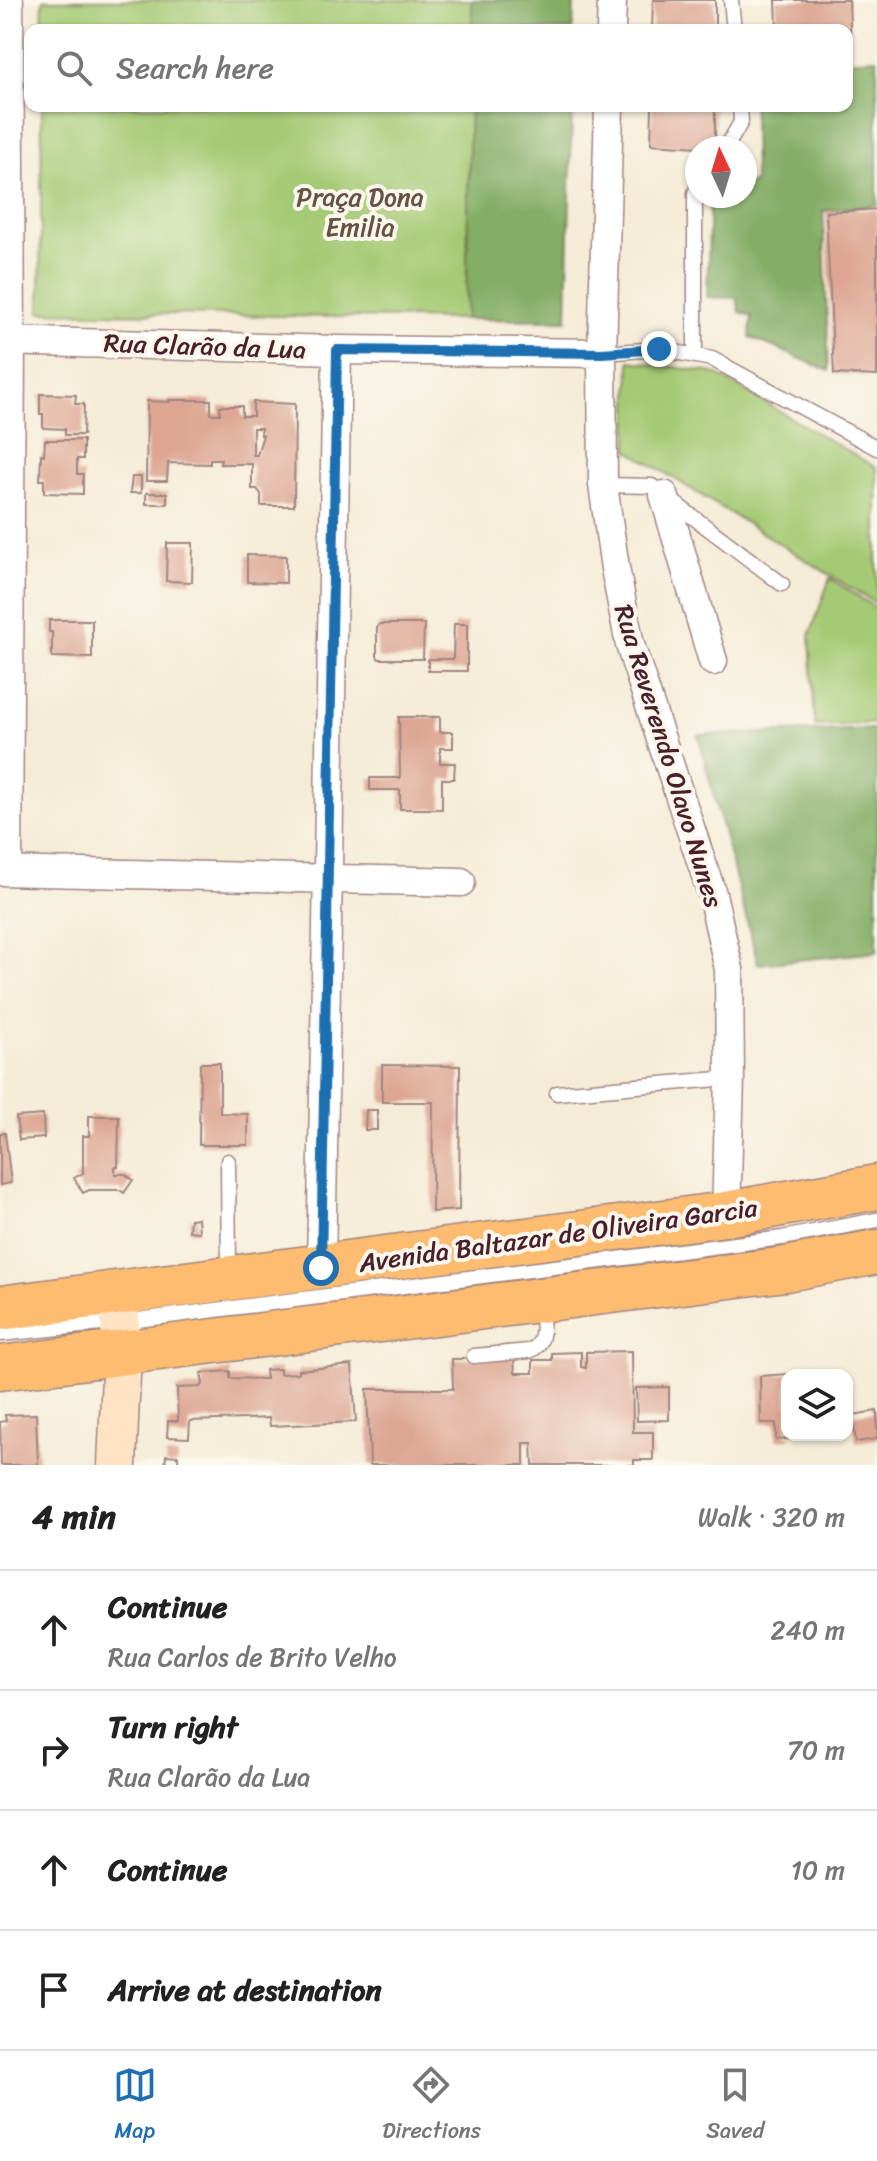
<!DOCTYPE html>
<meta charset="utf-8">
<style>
body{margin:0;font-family:Sriracha,sans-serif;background:#f2f2f2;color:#222}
.controls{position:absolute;right:24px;bottom:24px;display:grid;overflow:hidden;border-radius:16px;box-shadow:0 2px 6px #0004}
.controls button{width:72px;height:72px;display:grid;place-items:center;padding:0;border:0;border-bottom:2px solid #e0e0e0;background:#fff;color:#222;font:40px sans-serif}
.compass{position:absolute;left:685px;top:136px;width:72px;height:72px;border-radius:50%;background:#fff;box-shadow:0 2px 6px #0004;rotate:356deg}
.stop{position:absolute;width:24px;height:24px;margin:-18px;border:6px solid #1f6fb2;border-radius:50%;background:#fff}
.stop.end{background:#1f6fb2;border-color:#fff;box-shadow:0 2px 8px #0008}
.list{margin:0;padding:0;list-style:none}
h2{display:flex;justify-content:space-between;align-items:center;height:104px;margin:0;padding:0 32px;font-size:34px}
h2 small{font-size:26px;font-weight:400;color:#767676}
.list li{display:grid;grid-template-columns:52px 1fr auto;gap:24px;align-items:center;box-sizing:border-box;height:120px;padding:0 32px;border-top:2px solid #e0e0e0}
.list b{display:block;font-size:30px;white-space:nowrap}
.list p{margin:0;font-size:26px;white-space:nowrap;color:#767676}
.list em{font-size:26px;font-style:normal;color:#767676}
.icon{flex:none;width:44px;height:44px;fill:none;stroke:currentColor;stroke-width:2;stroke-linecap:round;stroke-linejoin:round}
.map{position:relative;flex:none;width:877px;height:1465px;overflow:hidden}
.search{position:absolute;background:#fff;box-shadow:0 2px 6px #0004;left:24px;right:24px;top:24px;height:88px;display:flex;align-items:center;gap:20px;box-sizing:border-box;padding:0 28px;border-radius:16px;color:#767676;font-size:30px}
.sheet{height:584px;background:#fff}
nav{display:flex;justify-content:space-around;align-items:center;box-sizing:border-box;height:112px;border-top:2px solid #e0e0e0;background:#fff;font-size:22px;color:#767676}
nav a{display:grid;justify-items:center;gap:4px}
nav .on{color:#1f6fb2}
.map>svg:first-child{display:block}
</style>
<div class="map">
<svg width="877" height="1465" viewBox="0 0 877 1465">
<rect width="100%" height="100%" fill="#fbf7ec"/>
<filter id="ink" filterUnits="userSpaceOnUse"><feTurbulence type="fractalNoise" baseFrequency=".0125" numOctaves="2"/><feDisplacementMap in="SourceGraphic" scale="16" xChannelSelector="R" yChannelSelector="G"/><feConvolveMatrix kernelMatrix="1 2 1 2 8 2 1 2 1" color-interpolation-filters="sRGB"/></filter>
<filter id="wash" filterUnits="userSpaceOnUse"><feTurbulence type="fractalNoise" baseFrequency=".006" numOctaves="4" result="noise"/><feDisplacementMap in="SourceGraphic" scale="32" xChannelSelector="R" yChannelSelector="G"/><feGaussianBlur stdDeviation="1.8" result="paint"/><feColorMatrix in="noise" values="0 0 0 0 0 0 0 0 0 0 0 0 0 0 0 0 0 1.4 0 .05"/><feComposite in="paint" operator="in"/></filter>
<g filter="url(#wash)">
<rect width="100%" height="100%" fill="#f5ecd7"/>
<path fill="#a5ca74" stroke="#787450" stroke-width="2" d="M43,0H472V30H42Z
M42,106H470L466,319L40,312Z
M630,361L714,373L877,468V604L628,450Z
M830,578L877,609V723L815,726L810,635Z"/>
<path fill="#84ae66" stroke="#676648" stroke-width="2" d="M472,0H574L573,30H472Z
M877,58V205L823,211L829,371L750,337L752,316L740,312L737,298L707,297L710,196H745V185L754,183L753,106H847V60Z
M470,106H572L567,320L466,319Z
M877,729V952L758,964L698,735Z"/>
<g id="blocks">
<path fill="#dda592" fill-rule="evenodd" d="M653,0H715V30H652Z
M776,0H849L851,52H847V30H777Z
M652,106H715V148L651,144Z
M877,209V376L834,374L826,212Z
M40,394L76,395L75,404H84L83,435H65V429L43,428V414H40Z
M169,400H211V414H220V406H242V416H253V402L295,404L294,506H261V494L257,489H252V464H220L221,459H210V464L168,463L167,481H146L147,401L169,402ZM253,428H261V435H263L257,455H253Z
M45,440H83V459H77V474H83V494L44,493V480H40L41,454L44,455Z
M132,477H141V493H130Z
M146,493H167V504H146Z
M167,543H193L192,582L166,581Z
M247,555L286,556V583L247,582Z
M49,620H92V658L52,657V632H49Z
M380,624H424L423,659H379L377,656V627Z
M454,624H467V671H428V659H453Z
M399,717H440V732H453V748H440V763H455L454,779H442V809H400V790H370V778H400Z
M200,1063H220V1113L248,1114V1145H199Z
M382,1065L460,1066L459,1210L432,1212L433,1102H382Z
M366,1110H377V1130H365Z
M43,1115L44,1138L19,1140L16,1117Z
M89,1116H119L118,1167H115V1174H125L133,1180L124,1193L120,1190H89L83,1193L74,1178L83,1173V1136H89Z
M0,1133H5L11,1183L0,1185Z
M198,1218L199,1232L189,1231L190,1219Z
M632,1351L633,1432H653V1460H634V1465H533L532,1443H524V1465H370L367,1389H453L452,1359L514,1358L515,1373H533V1360H552V1353L581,1352V1367L586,1368V1352Z
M352,1365L356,1422L270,1426L269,1418L190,1421L189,1438L167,1437L168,1421H178L177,1388L200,1387L203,1384L201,1373L230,1371V1378L266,1379L265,1370L280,1369V1374L298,1373V1370Z
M787,1374V1435H791L790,1439L776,1440V1423H761L760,1376Z
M669,1387V1420L637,1421L636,1388Z
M877,1411V1439L856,1442L852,1415Z
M36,1414L38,1465H1L0,1422L6,1421L5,1415Z
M166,1455L178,1456V1465H165Z"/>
</g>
</g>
<g filter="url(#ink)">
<use href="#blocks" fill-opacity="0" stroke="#a08681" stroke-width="2"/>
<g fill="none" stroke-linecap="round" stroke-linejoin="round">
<g stroke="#a08681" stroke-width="17">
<path id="service" d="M731,0L734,30
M726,148L741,122L740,106
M602,353L659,349L712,359L877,448
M695,356V193L697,188
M603,485L652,486L782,584
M557,1093L730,1078
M228,1161L229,1273
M0,1334L122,1322L782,1238L877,1220
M474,1356L529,1351C548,1344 542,1322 541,1306"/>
</g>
<g stroke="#a08681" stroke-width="31">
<path id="minor" d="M611,30L612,0
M609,106L602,353L603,485L615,568L630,645L712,894L729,969L730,1078L726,1214
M0,341L337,350L602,353
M664,495L713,661
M0,871L461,882
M8,871L11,341L9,0
M321,1268L337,350"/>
</g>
<g stroke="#a08681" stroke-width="41">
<path id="secondary" d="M117,1465L122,1353L118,1294"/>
</g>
<g stroke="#a08681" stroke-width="47">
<path id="primary" d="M0,1308L726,1214L877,1187
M0,1368L786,1269L877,1252"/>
</g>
<use href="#service" stroke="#fff" stroke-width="14"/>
<use href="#minor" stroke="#fff" stroke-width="28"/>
<use href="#secondary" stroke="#fee4c5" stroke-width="38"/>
<use href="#primary" stroke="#fdbc6f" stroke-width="44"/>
</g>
</g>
<g fill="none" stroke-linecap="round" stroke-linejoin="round" filter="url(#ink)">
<path stroke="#1f6fb2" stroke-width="10" d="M321,1268L337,350L602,353L659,349"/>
</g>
<g text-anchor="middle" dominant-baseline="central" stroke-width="8" stroke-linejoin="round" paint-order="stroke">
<g font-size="26" fill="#655241" stroke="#fbf7ec">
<text x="360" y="197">Praça Dona<tspan x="360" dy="30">Emilia</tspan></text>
</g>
<g font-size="26" fill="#4a1f2b" stroke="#fbf7ec">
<text transform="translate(205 346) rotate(2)">Rua Clarão da Lua</text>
<text transform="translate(669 756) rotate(73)">Rua Reverendo Olavo Nunes</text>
<text transform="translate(558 1235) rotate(-8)">Avenida Baltazar de Oliveira Garcia</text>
</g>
</g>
</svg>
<div class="controls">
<button><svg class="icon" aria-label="layers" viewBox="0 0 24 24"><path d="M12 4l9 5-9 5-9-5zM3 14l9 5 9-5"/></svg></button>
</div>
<svg class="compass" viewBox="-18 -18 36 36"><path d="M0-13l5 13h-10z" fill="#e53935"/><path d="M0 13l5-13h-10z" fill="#767676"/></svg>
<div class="stop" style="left:321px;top:1268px"></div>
<div class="stop end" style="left:659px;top:349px"></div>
<div class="search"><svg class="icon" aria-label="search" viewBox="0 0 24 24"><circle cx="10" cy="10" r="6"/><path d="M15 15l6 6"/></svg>Search here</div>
</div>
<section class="sheet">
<h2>4 min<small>Walk · 320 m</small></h2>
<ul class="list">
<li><svg class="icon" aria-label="ahead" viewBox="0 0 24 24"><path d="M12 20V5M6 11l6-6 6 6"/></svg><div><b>Continue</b><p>Rua Carlos de Brito Velho</p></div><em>240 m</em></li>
<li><svg class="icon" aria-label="right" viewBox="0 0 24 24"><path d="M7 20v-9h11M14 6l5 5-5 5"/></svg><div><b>Turn right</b><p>Rua Clarão da Lua</p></div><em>70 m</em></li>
<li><svg class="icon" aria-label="ahead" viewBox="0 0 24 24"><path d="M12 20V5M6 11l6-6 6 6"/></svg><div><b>Continue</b></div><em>10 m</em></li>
<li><svg class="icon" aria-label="arrive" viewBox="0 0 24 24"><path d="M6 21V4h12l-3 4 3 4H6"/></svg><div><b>Arrive at destination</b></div></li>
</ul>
</section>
<nav>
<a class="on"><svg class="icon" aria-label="map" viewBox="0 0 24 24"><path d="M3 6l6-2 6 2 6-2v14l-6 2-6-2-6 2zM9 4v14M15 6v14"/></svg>Map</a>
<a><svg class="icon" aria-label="directions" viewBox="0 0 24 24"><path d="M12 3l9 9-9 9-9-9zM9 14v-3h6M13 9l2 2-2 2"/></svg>Directions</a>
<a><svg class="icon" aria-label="saved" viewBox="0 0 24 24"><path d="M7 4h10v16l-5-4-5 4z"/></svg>Saved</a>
</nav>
